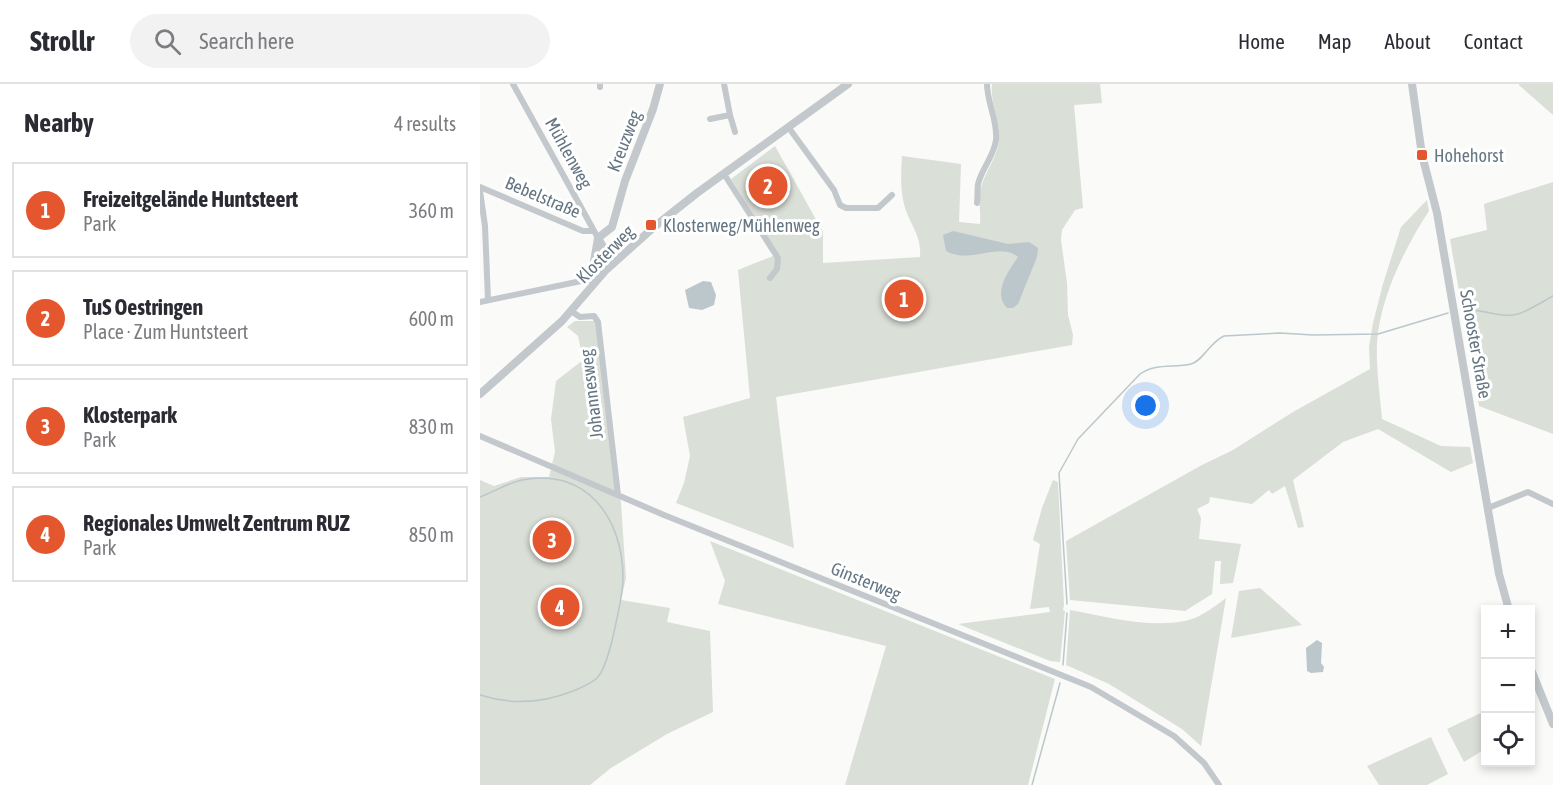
<!DOCTYPE html>
<meta charset="utf-8">
<style>
body{margin:0;font-family:"Asap Condensed",sans-serif;background:#f2f2f3;color:#2b2b33}
.controls{position:absolute;right:18px;bottom:18px;display:grid;overflow:hidden;border-radius:0px;box-shadow:0 3px 9px #0003}
.controls button{width:54px;height:54px;display:grid;place-items:center;padding:0;border:0;border-bottom:2px solid #e1e1e2;background:#fff;color:#2b2b33;font:30px sans-serif}
.you{position:absolute;left:666px;top:322px;width:21px;height:21px;margin:-15px;border:4px solid #fff;border-radius:50%;background:#1a73e8;box-shadow:0 0 0 9px #1a73e833}
.badge{display:grid;place-items:center;width:39px;height:39px;border-radius:50%;background:#e4572e;color:#fff;font-size:20px;font-weight:700}
.pin{position:absolute;translate:-50% -50%;border:3px solid #fff;box-shadow:0 2px 6px #0006}
.list{margin:0;padding:0;list-style:none}
h2{display:flex;justify-content:space-between;align-items:center;height:78px;margin:0;padding:0 24px;font-size:26px}
h2 small{font-size:20px;font-weight:400;color:#7c7c81}
.list li{display:grid;grid-template-columns:39px 1fr auto;gap:18px;align-items:center;box-sizing:border-box;height:96px;margin:0 12px 12px;padding:0 12px;border:2px solid #e1e1e2;border-radius:0px}
.list b{display:block;font-size:22px;white-space:nowrap}
.list p{margin:0;font-size:20px;white-space:nowrap;color:#7c7c81}
.list em{font-size:20px;font-style:normal;color:#7c7c81}
.icon{flex:none;width:33px;height:33px;fill:none;stroke:currentColor;stroke-width:2;stroke-linecap:round;stroke-linejoin:round}
.map{position:relative;flex:none;width:1073px;height:701px;overflow:hidden}
header{display:flex;align-items:center;gap:36px;box-sizing:border-box;height:84px;padding:0 30px;background:#fff;border-bottom:2px solid #e1e1e2}
header strong{font-size:28px}
nav{display:flex;gap:33px;margin-inline-start:auto;font-size:21px}
.search{width:420px;height:54px;background:#f2f2f3;display:flex;align-items:center;gap:15px;box-sizing:border-box;padding:0 21px;border-radius:33px;color:#7c7c81;font-size:22px}
main{display:flex}
aside{flex:1;background:#fff}
.map>svg:first-child{display:block}
</style>
<header>
<strong>Strollr</strong>
<div class="search"><svg class="icon" aria-label="search" viewBox="0 0 24 24"><circle cx="10" cy="10" r="6"/><path d="M15 15l6 6"/></svg>Search here</div>
<nav><a>Home</a><a>Map</a><a>About</a><a>Contact</a></nav>
</header>
<main>
<aside>
<h2>Nearby<small>4 results</small></h2>
<ul class="list">
<li><span class="badge">1</span><div><b>Freizeitgelände Huntsteert</b><p>Park</p></div><em>360 m</em></li>
<li><span class="badge">2</span><div><b>TuS Oestringen</b><p>Place · Zum Huntsteert</p></div><em>600 m</em></li>
<li><span class="badge">3</span><div><b>Klosterpark</b><p>Park</p></div><em>830 m</em></li>
<li><span class="badge">4</span><div><b>Regionales Umwelt Zentrum RUZ</b><p>Park</p></div><em>850 m</em></li>
</ul>
</aside>
<div class="map">
<svg width="1073" height="701" viewBox="0 0 1073 701">
<rect width="100%" height="100%" fill="#fafaf8"/>
<path fill="#dadfd7" d="M512,0H620L622,19L594,21L603,124L595,126L582,146L581,156L587,199L588,231L593,251L592,261L296,313L314,464L196,419L204,399L210,372L203,333L270,314L258,186L298,170L251,95L295,62L343,148V179L440,173C442,151 429,140 424,120C420,104 421,88 422,72L481,80L479,138L500,140C501,128 498,114 501,103C506,86 518,72 519,55C520,36 510,19 512,0Z
M1039,0H1073V31L1039,1Z
M1073,98V350L999,322L970,155L1007,146L1004,120Z
M947,116L949,127C925,163 899,216 897,260C896,285 900,311 902,335L961,362L990,363L993,379L971,388L898,345L863,358L813,396L824,443L818,444L805,402L792,410L789,406L772,420L730,413L729,419L717,425L721,434L719,455L761,460L753,499L740,500L741,477H735L732,510L705,527L590,516L586,457L722,381L753,366L813,328L890,285L889,263L893,239L903,200L921,143Z
M95,237H119L141,419L146,494L141,516L190,524L187,538L230,547L233,628L187,650L131,684L110,701H0V396L14,402L41,393H69L75,368L71,335L76,297L103,276L98,252L87,243Z
M573,396L578,398L584,521L583,526L585,527L580,578L570,577L478,540L570,528L569,523L550,525L560,460L553,456L562,424Z
M230,457L575,595L548,701H365L406,562L238,520L245,497Z
M780,504L822,541L751,554L759,507Z
M746,514L721,662L702,645L629,600L586,581L590,526C627,533 668,544 705,537C720,534 734,523 746,514Z
M1005,627V665L984,678L967,645Z
M951,653L968,690L947,701H899L887,682Z"/>
<path fill="#bbc7cb" d="M473,147L528,160L549,158L558,164L557,173L538,220L533,224H527C512,209 529,186 538,173C519,157 490,181 466,167L463,151Z
M223,197L231,198L236,211L234,221L222,226L209,224L205,206Z
M837,556L842,559L841,579L844,583L843,588L831,589L827,587L826,564Z"/>
<g fill="none" stroke-linecap="round" stroke-linejoin="round">
<path stroke="#bbc7cb" stroke-width="1.5" d="M981,225C999,224 1021,235 1038,230C1050,226 1062,218 1073,212
M0,413C13,408 28,399 42,396C107,383 143,435 143,494C143,509 139,524 136,539C133,553 127,584 117,594C111,600 100,604 93,607C63,619 31,621 0,611
M587,520L579,389L598,355L660,290C676,279 693,284 711,280C723,277 730,258 744,252L800,249L833,251L898,250L968,229
M583,581L587,529
M552,701L580,599"/>
<path stroke="#c3c8cc" stroke-width="6" d="M33,0L118,154
M120,0V3
M250,31L255,48
M230,35L250,31L244,0
M309,44L354,106L360,121L366,124H398L412,111
M244,90L298,174L297,185L290,194
M0,103L103,147H114
M0,107L5,142L8,216
M497,119C498,113 497,106 498,100C502,84 514,72 516,56C518,37 507,19 507,0
M0,218L111,195
M91,227L100,233L114,232L118,238L138,411
M0,352L184,431L611,603L694,652L724,679L739,701
M1008,424L1048,408L1073,420"/>
<path stroke="#c3c8cc" stroke-width="8" d="M932,0L942,71L957,129L1019,490L1029,526
M118,154L132,143L145,97L173,25L180,0
M118,154L133,180
M114,199L111,195L118,154
M0,310L82,237L126,186L174,143L217,109L368,0
M1050,583L1073,640"/>
</g>
<g fill="#e4572e" stroke="#fff" stroke-width="2">
<rect x="936" y="65" width="12" height="12" rx="3"/>
<rect x="165" y="135" width="12" height="12" rx="3"/>
</g>
<g text-anchor="middle" dominant-baseline="central" stroke-width="6" stroke-linejoin="round" paint-order="stroke">
<g font-size="18" fill="#657683" stroke="#fff">
<text transform="translate(144 57) rotate(-69)">Kreuzweg</text>
<text transform="translate(89 69) rotate(61)">Mühlenweg</text>
<text transform="translate(63 113) rotate(23)">Bebelstraße</text>
<text transform="translate(125 170) rotate(-45)">Klosterweg</text>
<text transform="translate(996 260) rotate(80)">Schooster Straße</text>
<text transform="translate(111 310) rotate(-97)">Johannesweg</text>
<text transform="translate(386 497) rotate(22)">Ginsterweg</text>
</g>
<g font-size="18" fill="#657683" stroke="#fff" text-anchor="start">
<text x="954" y="71">Hohehorst</text>
<text x="183" y="141">Klosterweg/Mühlenweg</text>
</g>
</g>
</svg>
<div class="controls">
<button>+</button>
<button>−</button>
<button><svg class="icon" aria-label="locate" viewBox="0 0 24 24"><circle cx="12" cy="12" r="6"/><path d="M12 2v4M12 18v4M2 12h4M18 12h4"/></svg></button>
</div>
<div class="you"></div>
<div class="pin badge" style="left:424px;top:215px">1</div>
<div class="pin badge" style="left:288px;top:102px">2</div>
<div class="pin badge" style="left:72px;top:456px">3</div>
<div class="pin badge" style="left:80px;top:523px">4</div>
</div>
</main>
